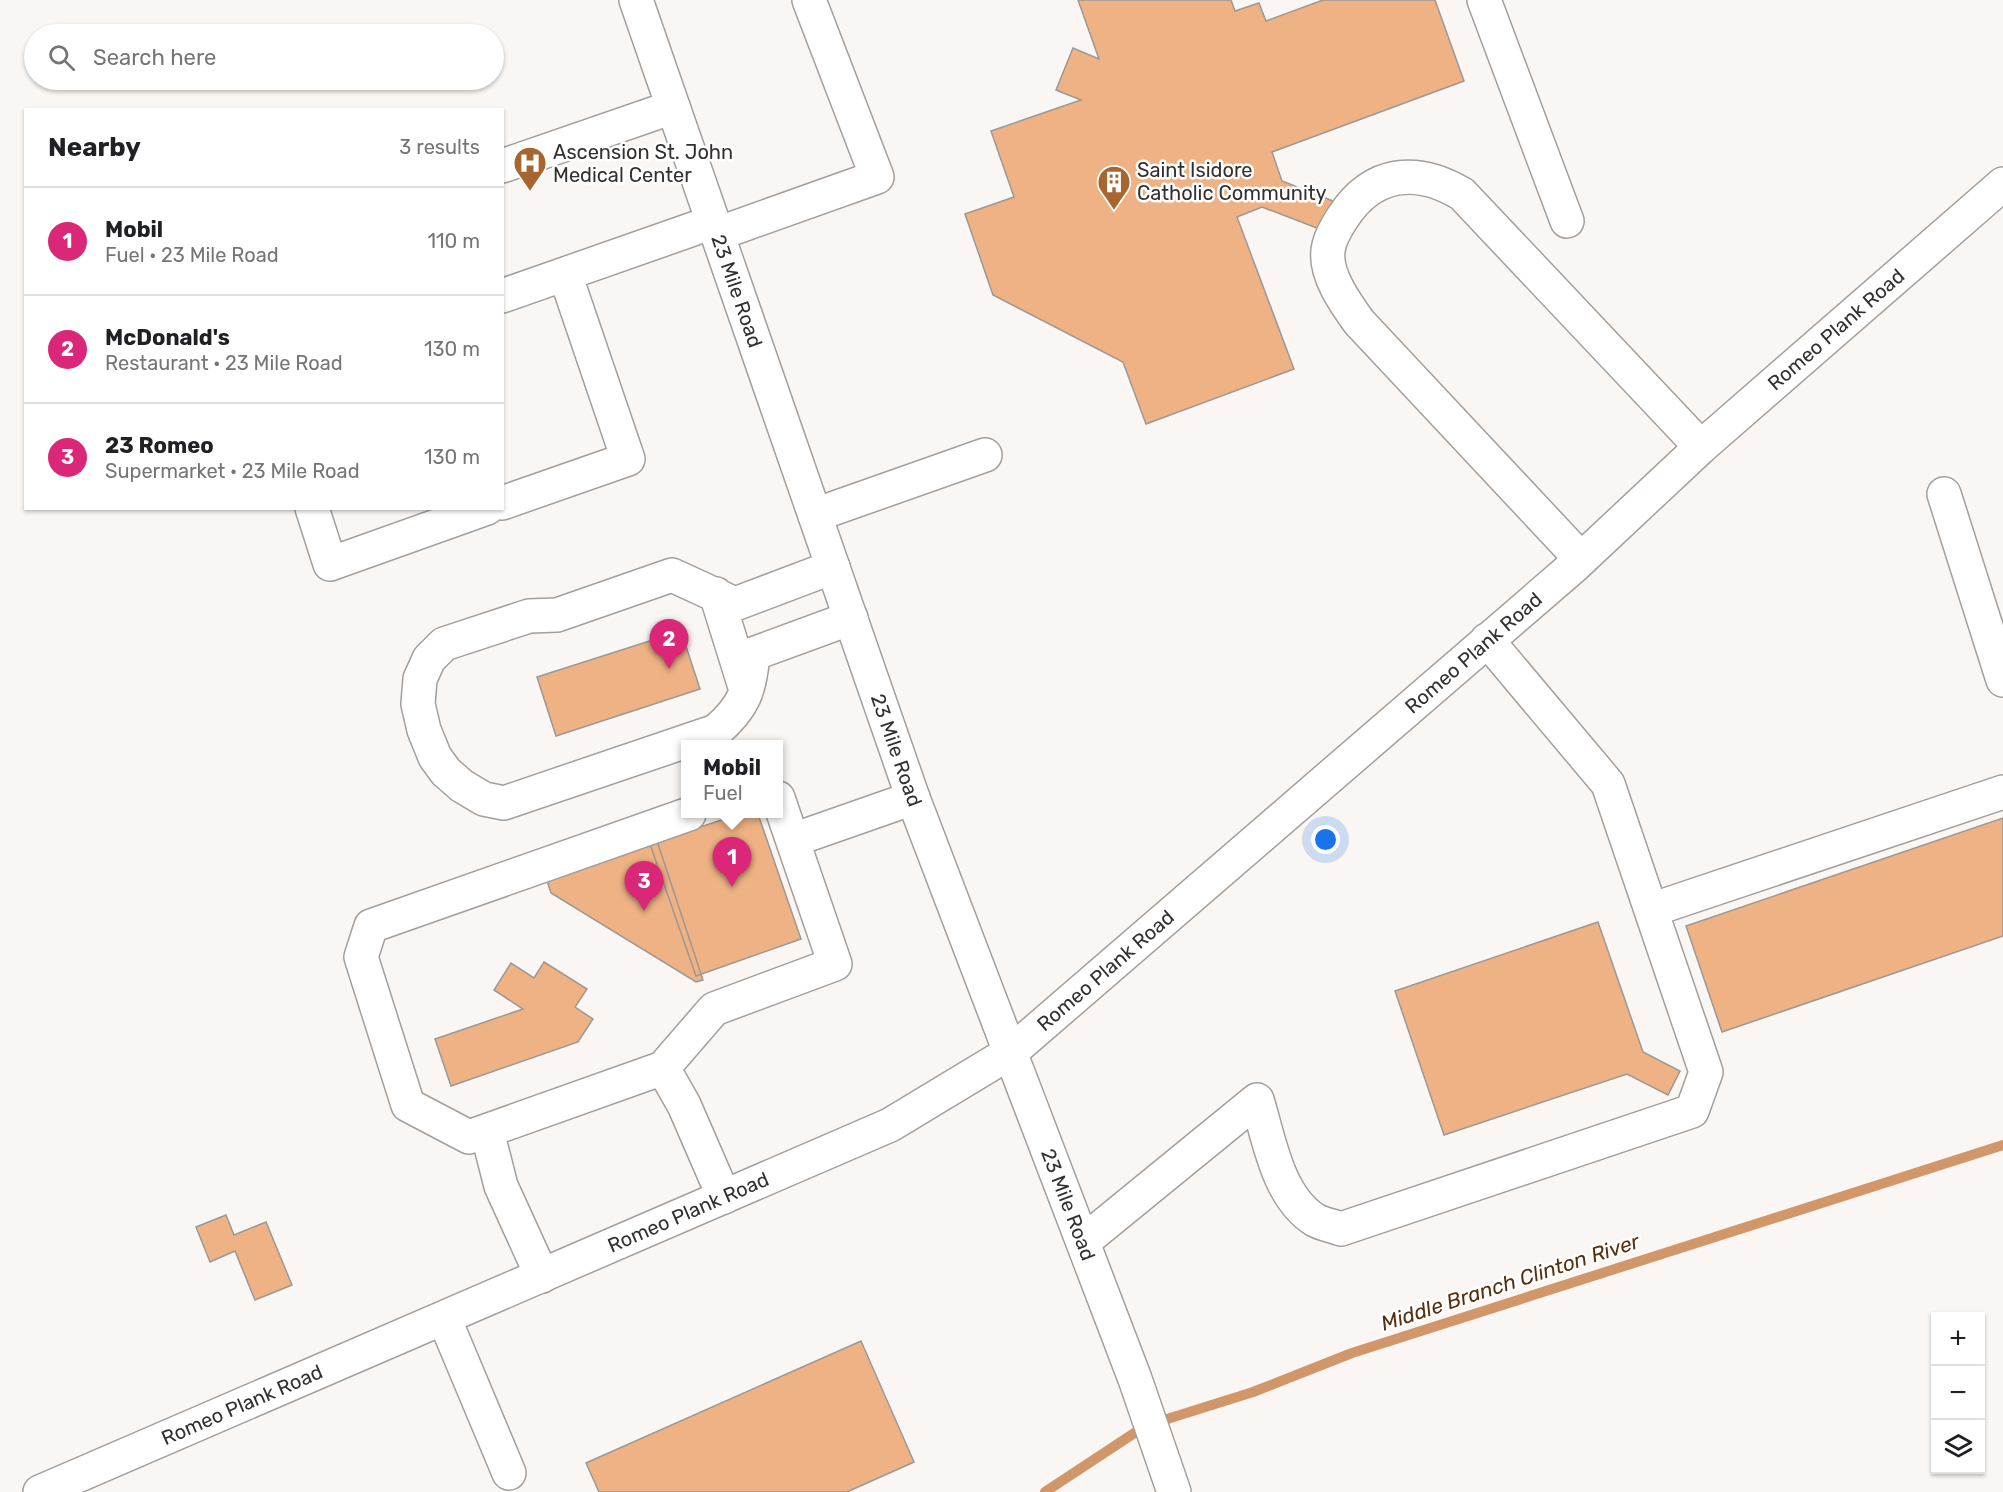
<!DOCTYPE html>
<meta charset="utf-8">
<style>
body{margin:0;font-family:Rubik,sans-serif;background:#f6f6f6;color:#202124}
.controls{position:absolute;right:18px;bottom:18px;display:grid;overflow:hidden;border-radius:0px;box-shadow:0 2px 4px #0004}
.controls button{width:54px;height:54px;display:grid;place-items:center;padding:0;border:0;border-bottom:2px solid #e0e0e0;background:#fff;color:#202124;font:30px sans-serif}
.you{position:absolute;left:1326px;top:840px;width:21px;height:21px;margin:-15px;border:4px solid #fff;border-radius:50%;background:#1a73e8;box-shadow:0 0 0 9px #1a73e833}
.badge{display:grid;place-items:center;width:39px;height:39px;border-radius:50%;background:#db2777;color:#fff;font-size:20px;font-weight:700}
.pin{position:absolute;translate:-50% -50px;filter:drop-shadow(0 2px 3px #0008)}
.pin::after{content:'';position:absolute;top:32px;width:21px;height:18px;background:inherit;clip-path:polygon(0 0,100% 0,50% 100%)}
.popup{position:absolute;left:681px;top:740px;width:102px;height:78px;box-sizing:border-box;display:grid;place-content:center;border-radius:0px;background:#fff;filter:drop-shadow(0 2px 4px #0005);font-size:20px;white-space:nowrap;color:#757577}
.popup b{font-size:22px;color:#202124}
.popup::after{content:'';position:absolute;left:50%;top:100%;margin-left:-12px;border:12px solid transparent;border-top-color:#fff}
.list{margin:0;padding:0;list-style:none}
h2{display:flex;justify-content:space-between;align-items:center;height:78px;margin:0;padding:0 24px;font-size:26px}
h2 small{font-size:20px;font-weight:400;color:#757577}
.list li{display:grid;grid-template-columns:39px 1fr auto;gap:18px;align-items:center;box-sizing:border-box;height:108px;padding:0 24px;border-top:2px solid #e0e0e0}
.list b{display:block;font-size:22px;white-space:nowrap}
.list p{margin:0;font-size:20px;white-space:nowrap;color:#757577}
.list em{font-size:20px;font-style:normal;color:#757577}
.icon{flex:none;width:33px;height:33px;fill:none;stroke:currentColor;stroke-width:2;stroke-linecap:round;stroke-linejoin:round}
.map{position:relative;flex:none;width:2003px;height:1492px;overflow:hidden}
.search{position:absolute;background:#fff;box-shadow:0 2px 4px #0004;left:24px;top:24px;width:480px;height:66px;display:flex;align-items:center;gap:15px;box-sizing:border-box;padding:0 21px;border-radius:33px;color:#757577;font-size:22px}
.panel{position:absolute;background:#fff;box-shadow:0 2px 4px #0004;left:24px;top:108px;width:480px;height:402px;border-radius:0px}
.map>svg:first-child{display:block}
</style>
<div class="map">
<svg width="2003" height="1492" viewBox="0 0 2003 1492">
<rect width="100%" height="100%" fill="#faf6f3"/>
<g fill="none" stroke-linecap="round" stroke-linejoin="round">
<path stroke="#d19669" stroke-width="10" d="M1045,1492L1145,1426L1253,1392L1352,1353L2003,1145"/>
</g>
<path fill="#eeb284" stroke="#9c9895" stroke-width="1.5" d="M1078,0H1231L1235,11L1259,3L1266,21L1323,0H1435L1464,81L1272,152L1282,181L1333,201L1322,230L1262,207L1237,217L1294,369L1146,424L1123,362L993,295L965,214L1014,197L991,131L1081,100L1056,90L1073,48L1099,59Z
M681,631L700,689L556,736L537,677Z
M739,814H758L801,939L696,976L650,844Z
M2003,818V936L1722,1032L1686,926Z
M657,841L703,980L696,982L551,893L546,878Z
M1598,922L1643,1052L1680,1071L1668,1095L1627,1074L1444,1135L1395,991Z
M544,962L587,989L575,1007L593,1019L578,1042L451,1086L435,1039L523,1009L494,990L511,963L534,978Z
M226,1215L234,1235L266,1222L292,1285L255,1300L235,1251L210,1262L196,1227Z
M861,1341L914,1462L847,1492H599L586,1463Z"/>
<g fill="none" stroke-linecap="round" stroke-linejoin="round">
<g stroke="#a39f9c" stroke-width="36">
<path id="minor" d="M1484,0L1567,221
M502,166L673,107
M717,234L877,177L809,0
M502,296L713,222
M1944,494L2003,680
M502,503L628,459L565,274
M312,508L330,564L487,508
M815,515L985,455
M1581,559L1359,322C1346,304 1325,275 1328,251C1329,240 1337,226 1343,217C1373,171 1417,167 1462,194L1701,447
M833,567L735,604L672,575L557,615L529,616L444,644L429,659L420,679L418,704L424,730L435,757L446,772L462,786L484,799L504,803L716,731C744,707 750,690 753,654L851,618
M716,594L745,687
M689,814L371,926L361,957L408,1105L469,1137L663,1068L714,1009L835,964L778,798
M793,840L913,798
M1651,910L2003,792
M663,1068L684,1105L724,1197
M487,1131L501,1186L542,1276
M1083,1242L1257,1100C1269,1138 1277,1196 1315,1220C1322,1224 1333,1226 1341,1229L1692,1111L1706,1072L1608,784L1487,640
M444,1318L509,1473"/>
</g>
<g stroke="#a39f9c" stroke-width="36">
<g id="major">
<path id="s1" d="M636,0L913,798L1135,1379L1174,1492"/>
<path id="s2" d="M40,1492L890,1125L1011,1052L1574,566L1701,447L2003,184"/>
</g>
</g>
<use href="#minor" stroke="#fff" stroke-width="33"/>
<use href="#major" stroke="#fff" stroke-width="33"/>
</g>
<defs>
<g id="hospital-pin" transform="scale(1.725)"><path d="M0 17L-7.5 6A9.5 9.5 0 1 1 7.5 6Z" fill="#a76630" stroke="#fff"/><path d="M-5-5h3v3.5h4V-5h3V5h-3V1.5h-4V5h-3Z" fill="#fff"/></g>
<g id="building-pin" transform="scale(1.725)"><path d="M0 17L-7.5 6A9.5 9.5 0 1 1 7.5 6Z" fill="#a76630" stroke="#fff"/><path d="M-4-6H4V6H1V3H-1V6H-4ZM-2.5-4.3h1.7v1.8h-1.7ZM.8-4.3h1.7v1.8H.8ZM-2.5-1h1.7V.8h-1.7ZM.8-1h1.7V.8H.8Z" fill="#fff"/></g>
</defs>
<g fill-rule="evenodd">
<use href="#hospital-pin" x="530" y="163"/>
<use href="#building-pin" x="1114" y="182"/>
</g>
<g text-anchor="middle" dominant-baseline="central" stroke-width="5" stroke-linejoin="round" paint-order="stroke">
<g font-size="20" fill="#333130" stroke="#fff" text-anchor="start">
<text x="553" y="152">Ascension St. John<tspan x="553" dy="23">Medical Center</tspan></text>
<text x="1137" y="170">Saint Isidore<tspan x="1137" dy="23">Catholic Community</tspan></text>
</g>
<g font-size="20" fill="#333130" stroke="#fff">
<text stroke="none"><textPath href="#s1" startOffset="308">23 Mile Road</textPath></text>
<text stroke="none"><textPath href="#s2" startOffset="2164">Romeo Plank Road</textPath></text>
<text stroke="none"><textPath href="#s2" startOffset="1678">Romeo Plank Road</textPath></text>
<text stroke="none"><textPath href="#s1" startOffset="794">23 Mile Road</textPath></text>
<text stroke="none"><textPath href="#s2" startOffset="1192">Romeo Plank Road</textPath></text>
<text stroke="none"><textPath href="#s1" startOffset="1280">23 Mile Road</textPath></text>
<text stroke="none"><textPath href="#s2" startOffset="706">Romeo Plank Road</textPath></text>
<text stroke="none"><textPath href="#s2" startOffset="220">Romeo Plank Road</textPath></text>
</g>
<g font-size="21" font-style="italic" fill="#572f0c" stroke="#fff">
<text transform="translate(1510 1282) rotate(-18)">Middle Branch Clinton River</text>
</g>
</g>
</svg>
<div class="controls">
<button>+</button>
<button>−</button>
<button><svg class="icon" aria-label="layers" viewBox="0 0 24 24"><path d="M12 4l9 5-9 5-9-5zM3 14l9 5 9-5"/></svg></button>
</div>
<div class="you"></div>
<div class="pin badge" style="left:732px;top:887px">1</div>
<div class="popup"><b>Mobil</b>Fuel</div>
<div class="pin badge" style="left:669px;top:669px">2</div>
<div class="pin badge" style="left:644px;top:911px">3</div>
<div class="search"><svg class="icon" aria-label="search" viewBox="0 0 24 24"><circle cx="10" cy="10" r="6"/><path d="M15 15l6 6"/></svg>Search here</div>
<section class="panel">
<h2>Nearby<small>3 results</small></h2>
<ul class="list">
<li><span class="badge">1</span><div><b>Mobil</b><p>Fuel · 23 Mile Road</p></div><em>110 m</em></li>
<li><span class="badge">2</span><div><b>McDonald's</b><p>Restaurant · 23 Mile Road</p></div><em>130 m</em></li>
<li><span class="badge">3</span><div><b>23 Romeo</b><p>Supermarket · 23 Mile Road</p></div><em>130 m</em></li>
</ul>
</section>
</div>
